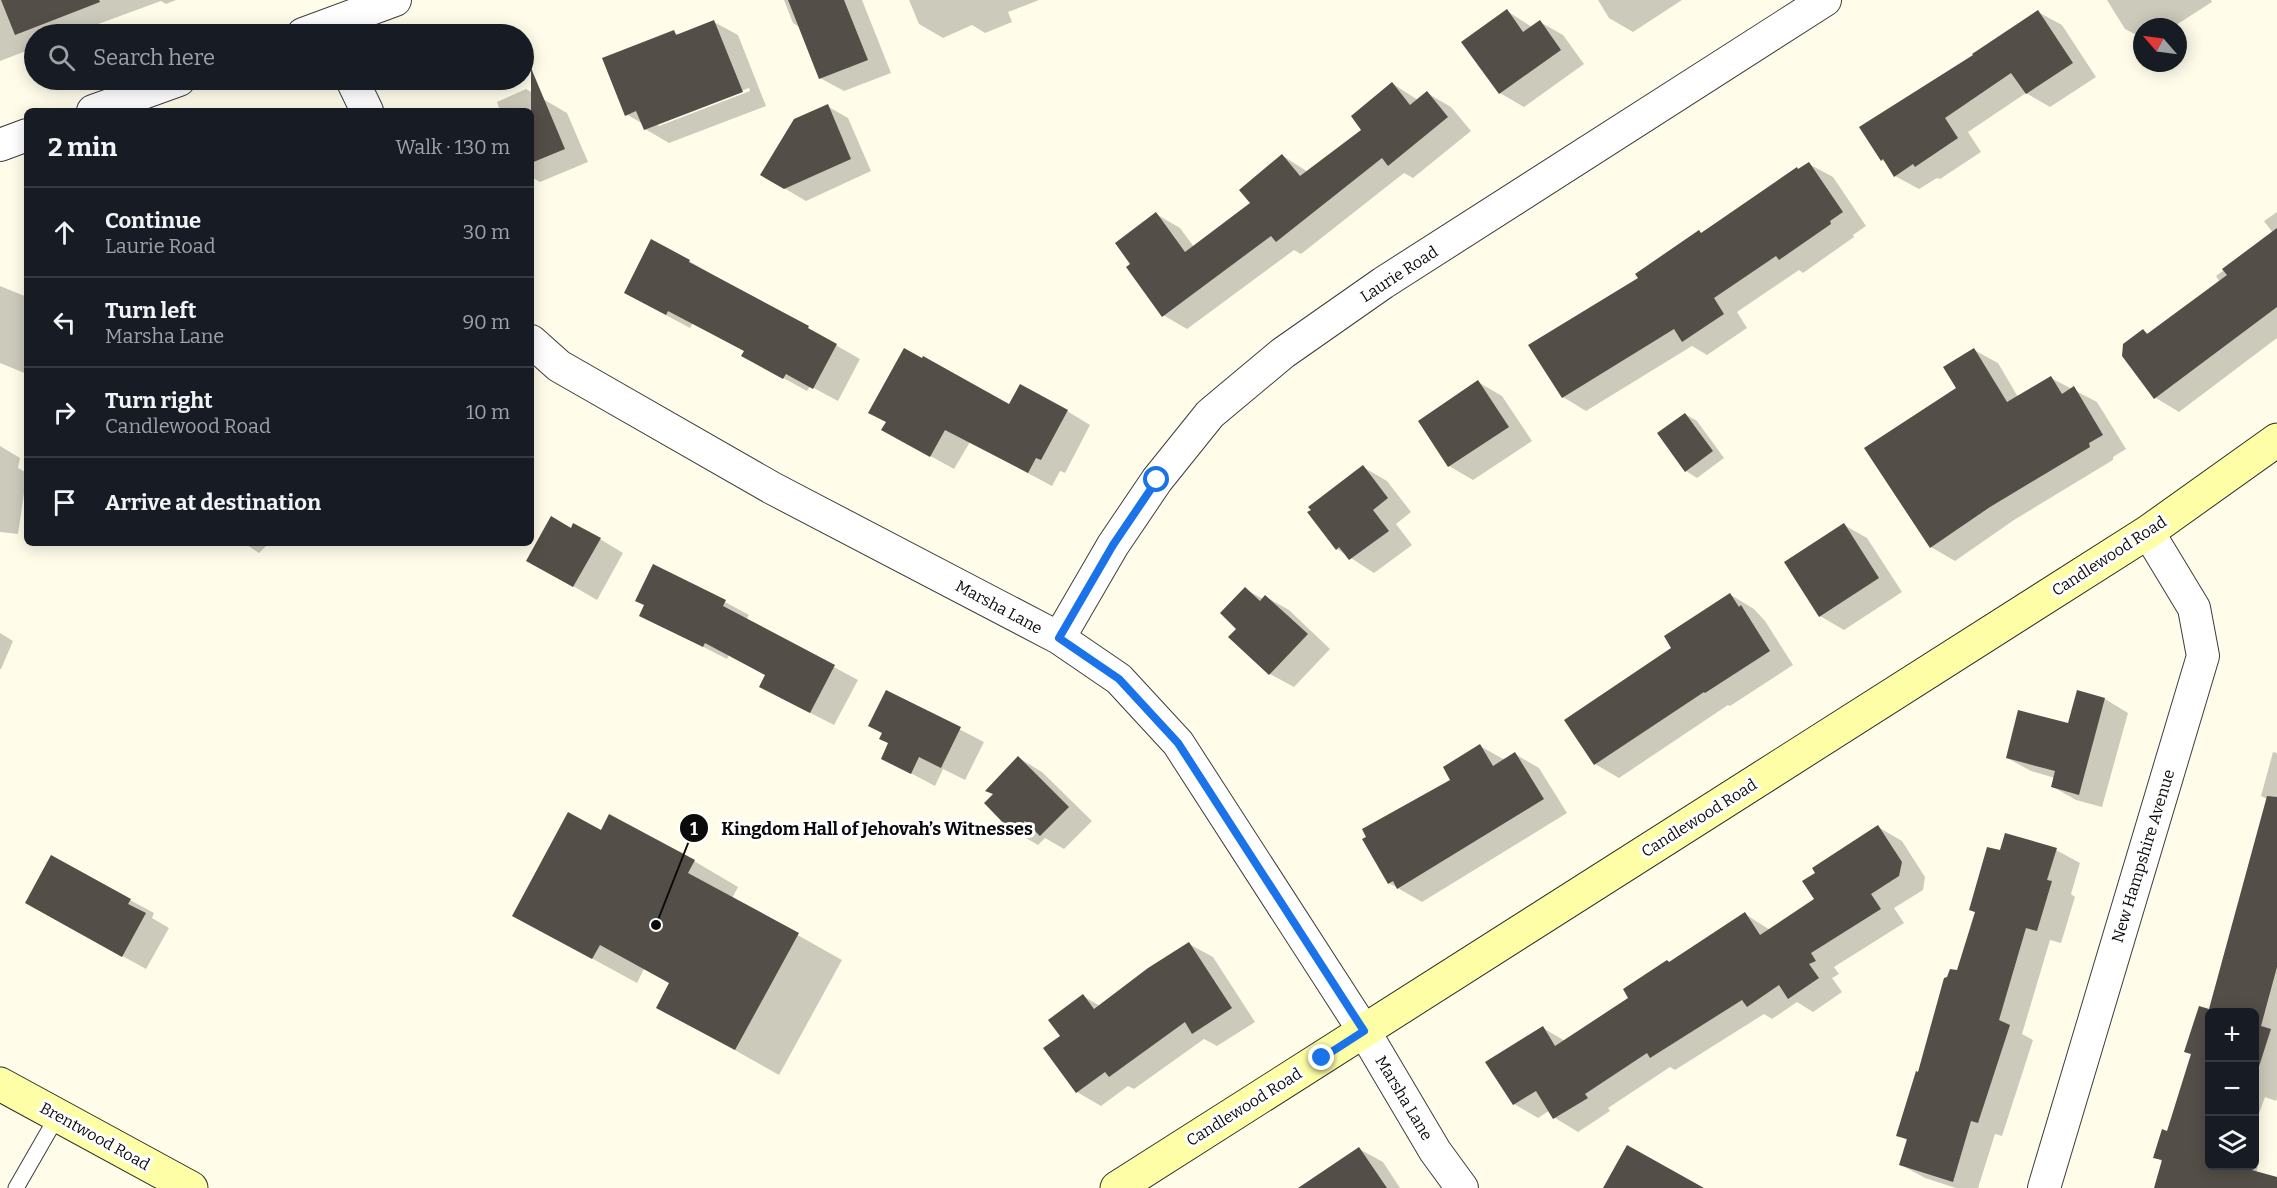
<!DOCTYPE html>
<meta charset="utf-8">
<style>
body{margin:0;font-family:Bitter,serif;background:#20242c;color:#f1f3f6}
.controls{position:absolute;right:18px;bottom:18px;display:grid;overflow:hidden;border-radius:9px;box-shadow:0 3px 15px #0003}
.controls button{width:54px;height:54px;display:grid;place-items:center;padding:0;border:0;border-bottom:2px solid #363941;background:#171b24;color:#f1f3f6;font:30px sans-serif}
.compass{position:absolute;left:2133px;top:18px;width:54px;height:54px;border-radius:50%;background:#171b24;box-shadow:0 3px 15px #0003;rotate:298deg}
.stop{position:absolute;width:18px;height:18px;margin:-14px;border:4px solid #1a73e8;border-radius:50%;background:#fff}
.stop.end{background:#1a73e8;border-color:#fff;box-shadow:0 2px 6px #0008}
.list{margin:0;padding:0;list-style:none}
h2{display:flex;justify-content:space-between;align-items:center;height:78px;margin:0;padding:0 24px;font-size:26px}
h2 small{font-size:20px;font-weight:400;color:#9ea1a6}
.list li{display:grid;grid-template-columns:39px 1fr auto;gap:18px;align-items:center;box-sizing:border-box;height:90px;padding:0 24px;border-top:2px solid #363941}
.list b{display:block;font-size:22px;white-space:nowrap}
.list p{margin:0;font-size:20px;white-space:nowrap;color:#9ea1a6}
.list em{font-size:20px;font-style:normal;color:#9ea1a6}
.icon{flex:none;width:33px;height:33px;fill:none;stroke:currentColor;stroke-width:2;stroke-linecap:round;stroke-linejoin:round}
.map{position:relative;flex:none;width:2277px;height:1188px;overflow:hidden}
.search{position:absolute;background:#171b24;box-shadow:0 3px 15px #0003;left:24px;top:24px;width:510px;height:66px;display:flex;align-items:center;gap:15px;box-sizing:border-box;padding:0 21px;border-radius:33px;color:#9ea1a6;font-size:22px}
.panel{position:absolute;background:#171b24;box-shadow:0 3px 15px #0003;left:24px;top:108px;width:510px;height:438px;border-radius:9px}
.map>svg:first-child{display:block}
</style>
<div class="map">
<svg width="2277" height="1188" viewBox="0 0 2277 1188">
<rect width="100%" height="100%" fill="#fffdea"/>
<path fill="#0003" fill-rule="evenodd" d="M0,0H176L166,4L161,1L71,34H34V48L0,61Z
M784,0H862L891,73L844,91L820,78L801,28L793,23Z
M909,0H1039L1008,12L1012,22L985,33L972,25L943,38L919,24Z
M1598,0H1682L1633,32L1609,18Z
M2107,0H2211L2212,2L2173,27H2142V38L2125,29Z
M1507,11L1532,27L1540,22L1563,35L1584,64L1524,107L1500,93L1463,42Z
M2038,12L2062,25L2096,77L2050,107L2026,93L1968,132L1981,152L1940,179L1937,178L1919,189L1895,176L1887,163L1882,160Z
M714,22L738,35L766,106L669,143L645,129L643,124L626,114L674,32L679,35ZM749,88L750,91L659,126L656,124Z
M1393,84L1418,100L1427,93L1451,107L1471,131L1413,178L1404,173L1301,254L1294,250L1187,329L1163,315L1132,264L1156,214L1180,228L1194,247L1252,204L1283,156L1308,172L1364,130Z
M526,89L567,113L588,162L540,182L531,177V111H500L497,102Z
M827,106L848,118L871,171L806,201L762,175Z
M1809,164L1833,177L1866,226L1853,235L1854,237L1803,273L1799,270L1737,312L1747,328L1707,355L1692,346L1586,411L1563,397L1640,279L1699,232L1703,234Z
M2277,212V338L2179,412L2156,398L2143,331L2149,334L2220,282L2216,276L2273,233L2264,221Z
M689,261L860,359L838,401L810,386L807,391L767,369L745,351L693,323L690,328L649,306Z
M0,286L27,297V374L0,363Z
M1974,350L1998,363L2018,397L2051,378L2097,402L2126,449L2113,457V460L2014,520L1955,561L1931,547L1958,388Z
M1478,382L1502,396L1532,441L1473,480L1449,466Z
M1010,406L1067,411L1090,425L1065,473L1060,471L1052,486L970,442L954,469L907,443Z
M1685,414L1697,421L1724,458L1697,478L1686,471Z
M0,446L20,458L18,468L27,473L18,534L0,532Z
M1363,467L1387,481L1411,512L1396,524L1412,545L1374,573L1337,549Z
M1844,525L1867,538L1902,592L1844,630L1820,616Z
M572,530L600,539L623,553L597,600L528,560Z
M244,543H269L259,553Z
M1245,589L1263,599L1266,597L1289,610L1330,649L1294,687L1270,674L1238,629Z
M1731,595L1754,609L1765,621L1793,665L1730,706L1728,705L1619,778L1595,764L1674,648Z
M725,602L749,615L746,620L858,680L834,725L785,700L767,676L729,655L727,659L641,615Z
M0,633L13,641L1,669H0Z
M887,692L984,742L965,780L943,769L935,786L882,758L890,743Z
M2105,699L2128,713L2102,807L2076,800L2053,787L2055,778L2031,771L2007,758L2069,725Z
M1480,746L1505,760L1515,754L1539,768L1567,813L1422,902L1389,883L1452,781Z
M2273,752L2277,753V1098L2276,1101L2265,1097L2254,1127V1012H2210V1166L2254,1164L2258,1166L2256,1174L2275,1185L2274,1188H2156L2163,1162L2155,1157L2163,1131L2168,1133L2193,1055L2186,1051L2200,1008L2210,1011L2267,799L2261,796Z
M1019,758L1042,772L1092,821L1064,849L1045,838L1038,845L1014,831L995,794Z
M1878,827L1902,841L1925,877L1923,890L1894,908L1904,923L1834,967L1839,974L1832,978L1842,992L1813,1012L1797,1002L1772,1019L1764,1014L1675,1070L1670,1067L1608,1108L1610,1111L1578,1132L1555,1118L1550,1110L1538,1118L1514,1104L1543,1028L1565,1041L1630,998L1670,963L1745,914L1770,930L1816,900Z
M601,832L694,861L738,887L732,898L842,960L779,1075L658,1007L670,983L644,969L637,983L514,916Z
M2056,850L2080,863L2071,894L2075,897L2061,943L2050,940L2022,1034L2033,1040L2002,1136L1995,1134L1978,1188H1956L1925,1178L1901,1165L1908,1141L1898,1135L1919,1073L1958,972L1977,913L1970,910L2001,852Z
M130,900L154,913L152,918L169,928L146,969L50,916Z
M1189,944L1213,957L1255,1022L1217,1046L1204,1039L1134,1089L1128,1086L1101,1106L1077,1092L1062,1036L1083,996L1100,1006Z
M1359,1149L1383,1162L1400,1188H1323Z"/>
<path fill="#544e48" d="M1,0H99L100,2L15,35Z
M788,0H844L868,60L819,79Z
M1507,9L1523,32L1540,20L1561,50L1499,94L1461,42Z
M2038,10L2073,63L2026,94L2011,73L1945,118L1958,138L1915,167L1913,164L1894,177L1883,159L1881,161L1859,127L1973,55L1972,54Z
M714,20L743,92L644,130L636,111L625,116L602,58L674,30L676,35Z
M531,68L565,149L531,163Z
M1392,82L1410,105L1427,91L1448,117L1388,166L1382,158L1276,242L1271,236L1162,317L1126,267L1130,264L1115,243L1156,212L1185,252L1250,203L1239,190L1282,154L1300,176L1361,130L1351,116Z
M828,104L851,159L784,189L760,175L794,119Z
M1809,162L1843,212L1830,221L1831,224L1779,260L1776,256L1714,298L1724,314L1682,342L1674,329L1562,398L1528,345L1638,278L1635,274L1699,230L1701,233L1797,167L1798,169Z
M2277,228V307L2154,399L2122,356L2123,344L2143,329L2147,334L2227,275L2222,269Z
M651,239L690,260L689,262L809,326L808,328L837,344L813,389L786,374L783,379L741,356L744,351L668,311L666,315L624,293Z
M904,348L922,358L923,356L1009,404L1020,384L1068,410L1041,460L1036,458L1028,473L945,430L930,457L881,430L886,422L868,413Z
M1974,348L2007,402L2051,376L2062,394L2074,386L2103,435L2089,443L2090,447L1990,507L1930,548L1864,448L1956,388L1943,367Z
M1478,380L1509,427L1448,467L1418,421Z
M1685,413L1713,451L1685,472L1657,433Z
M1363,465L1388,498L1373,510L1389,531L1349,560L1339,547L1336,550L1307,512L1311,510L1308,507Z
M551,516L571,528L573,523L601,538L573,587L526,561Z
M1844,523L1879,578L1819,617L1784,562Z
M653,564L726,600L723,606L835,665L810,713L759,687L765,675L705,643L703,647L639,616L644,605L635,601Z
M1245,587L1260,601L1265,595L1308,634L1269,675L1228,637L1236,629L1220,613Z
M1730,593L1739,607L1741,605L1770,651L1705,693L1704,692L1594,765L1564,720L1671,648L1664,636Z
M886,690L961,727L941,768L919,757L911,774L881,759L888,743L879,739L882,733L868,726Z
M2077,690L2105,698L2079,795L2051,787L2055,771L2006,758L2018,710L2068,723Z
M1480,744L1493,766L1515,752L1544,799L1397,889L1393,881L1388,884L1362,839L1366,837L1362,829L1450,780L1443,767Z
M1018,756L1069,807L1040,836L1025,821L1013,833L984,803L993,794L985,791Z
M2267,796L2277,797V967L2261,1026L2271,1029L2254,1082V1012H2210V1166H2237L2277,1177V1188H2154L2162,1160L2153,1158L2162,1129L2167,1131L2191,1054L2184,1052L2199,1006L2209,1009Z
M568,812L601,830L609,814L695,860L688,873L799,933L735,1050L656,1008L669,983L600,945L592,959L512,916Z
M1878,825L1902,862L1899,876L1871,894L1881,909L1811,953L1816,961L1809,964L1819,978L1788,999L1779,985L1747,1007L1742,1000L1650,1058L1647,1053L1585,1094L1588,1098L1553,1119L1536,1091L1513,1105L1485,1062L1543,1026L1555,1046L1628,998L1623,989L1667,960L1669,962L1745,912L1760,935L1814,899L1802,881L1815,873L1812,868Z
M2005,833L2057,848L2047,880L2052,881L2037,931L2026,928L1999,1020L2010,1025L1978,1123L1971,1121L1953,1182L1899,1165L1907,1139L1896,1136L1916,1071L1918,1072L1944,978L1947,977L1950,969L1957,970L1975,912L1969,910L1987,847L2000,850Z
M51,855L131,899L128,904L146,913L122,957L25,903Z
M1189,942L1232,1008L1192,1034L1185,1022L1109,1077L1105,1072L1076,1093L1043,1048L1060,1036L1048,1020L1083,994L1094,1009L1148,968Z
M1627,1145L1704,1188H1603Z
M1359,1147L1387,1188H1298Z"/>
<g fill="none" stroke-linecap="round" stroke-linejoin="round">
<g stroke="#3e3e3e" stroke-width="17">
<path id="lane" d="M16,1188L58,1115"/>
</g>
<g stroke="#3e3e3e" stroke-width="34">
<path id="street" d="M303,34L395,0
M352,80L367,111
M93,111L179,80
M0,145L27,135
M531,341L559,366L772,488L1059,638L1119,679L1178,743L1364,1031L1435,1151L1462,1188
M1059,638L1113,545L1157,480L1210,414L1283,353L1383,283L1825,0
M2044,1188L2203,656L2194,608L2148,532"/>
</g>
<g stroke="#2d2d2d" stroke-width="35">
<path id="secondary" d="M0,1084L191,1188
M1117,1188L2148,532L2277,440"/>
</g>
<use href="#lane" stroke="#fff" stroke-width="15"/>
<use href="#street" stroke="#fff" stroke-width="32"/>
<use href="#secondary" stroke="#fdfea5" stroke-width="33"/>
</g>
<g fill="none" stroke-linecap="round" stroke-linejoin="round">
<path stroke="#1a73e8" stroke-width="8" d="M1157,480L1113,545L1059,638L1119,679L1178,743L1364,1031L1322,1058"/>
</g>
<g text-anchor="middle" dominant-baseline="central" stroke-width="6" stroke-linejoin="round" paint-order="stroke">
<g font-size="16" fill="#0b0b0b" stroke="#fff">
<text transform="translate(1399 274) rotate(-33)">Laurie Road</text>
<text transform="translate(2109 556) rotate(-33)">Candlewood Road</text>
<text transform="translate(999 607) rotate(28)">Marsha Lane</text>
<text transform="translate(1699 818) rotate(-32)">Candlewood Road</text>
<text transform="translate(2143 856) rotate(-73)">New Hampshire Avenue</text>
<text transform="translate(1404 1098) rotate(59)">Marsha Lane</text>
<text transform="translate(1244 1107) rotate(-32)">Candlewood Road</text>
<text transform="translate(95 1136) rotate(29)">Brentwood Road</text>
</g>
</g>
<path fill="none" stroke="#0b0b0b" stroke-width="2" d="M656 925L694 828"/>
<g fill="#0b0b0b" stroke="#fff" stroke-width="2">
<circle cx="656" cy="925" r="6"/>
<circle cx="694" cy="828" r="15"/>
</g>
<g font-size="18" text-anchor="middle" font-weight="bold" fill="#fff">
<text x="694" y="835">1</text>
</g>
<g font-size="18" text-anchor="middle" font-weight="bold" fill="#0b0b0b" stroke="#fff" stroke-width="6" stroke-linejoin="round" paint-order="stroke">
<text x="877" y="835">Kingdom Hall of Jehovah’s Witnesses</text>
</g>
</svg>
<div class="controls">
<button>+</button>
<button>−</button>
<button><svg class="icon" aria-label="layers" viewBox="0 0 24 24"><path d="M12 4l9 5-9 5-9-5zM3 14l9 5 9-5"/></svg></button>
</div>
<svg class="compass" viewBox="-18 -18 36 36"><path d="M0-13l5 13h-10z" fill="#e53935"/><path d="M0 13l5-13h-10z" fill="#9ea1a6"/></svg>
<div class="stop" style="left:1157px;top:480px"></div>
<div class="stop end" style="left:1322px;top:1058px"></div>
<div class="search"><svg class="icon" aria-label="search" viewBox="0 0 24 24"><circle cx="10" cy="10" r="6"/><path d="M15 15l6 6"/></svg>Search here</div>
<section class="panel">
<h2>2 min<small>Walk · 130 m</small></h2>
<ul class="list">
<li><svg class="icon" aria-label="ahead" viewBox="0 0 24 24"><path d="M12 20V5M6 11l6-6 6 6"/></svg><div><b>Continue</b><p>Laurie Road</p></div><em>30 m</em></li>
<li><svg class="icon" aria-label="left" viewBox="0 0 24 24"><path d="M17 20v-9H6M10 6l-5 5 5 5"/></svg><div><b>Turn left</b><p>Marsha Lane</p></div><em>90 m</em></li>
<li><svg class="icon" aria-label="right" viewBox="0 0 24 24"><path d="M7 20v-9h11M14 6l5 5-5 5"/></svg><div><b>Turn right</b><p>Candlewood Road</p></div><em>10 m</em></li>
<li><svg class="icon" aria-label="arrive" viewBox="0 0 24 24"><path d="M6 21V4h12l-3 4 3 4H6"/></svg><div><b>Arrive at destination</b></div></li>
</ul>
</section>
</div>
